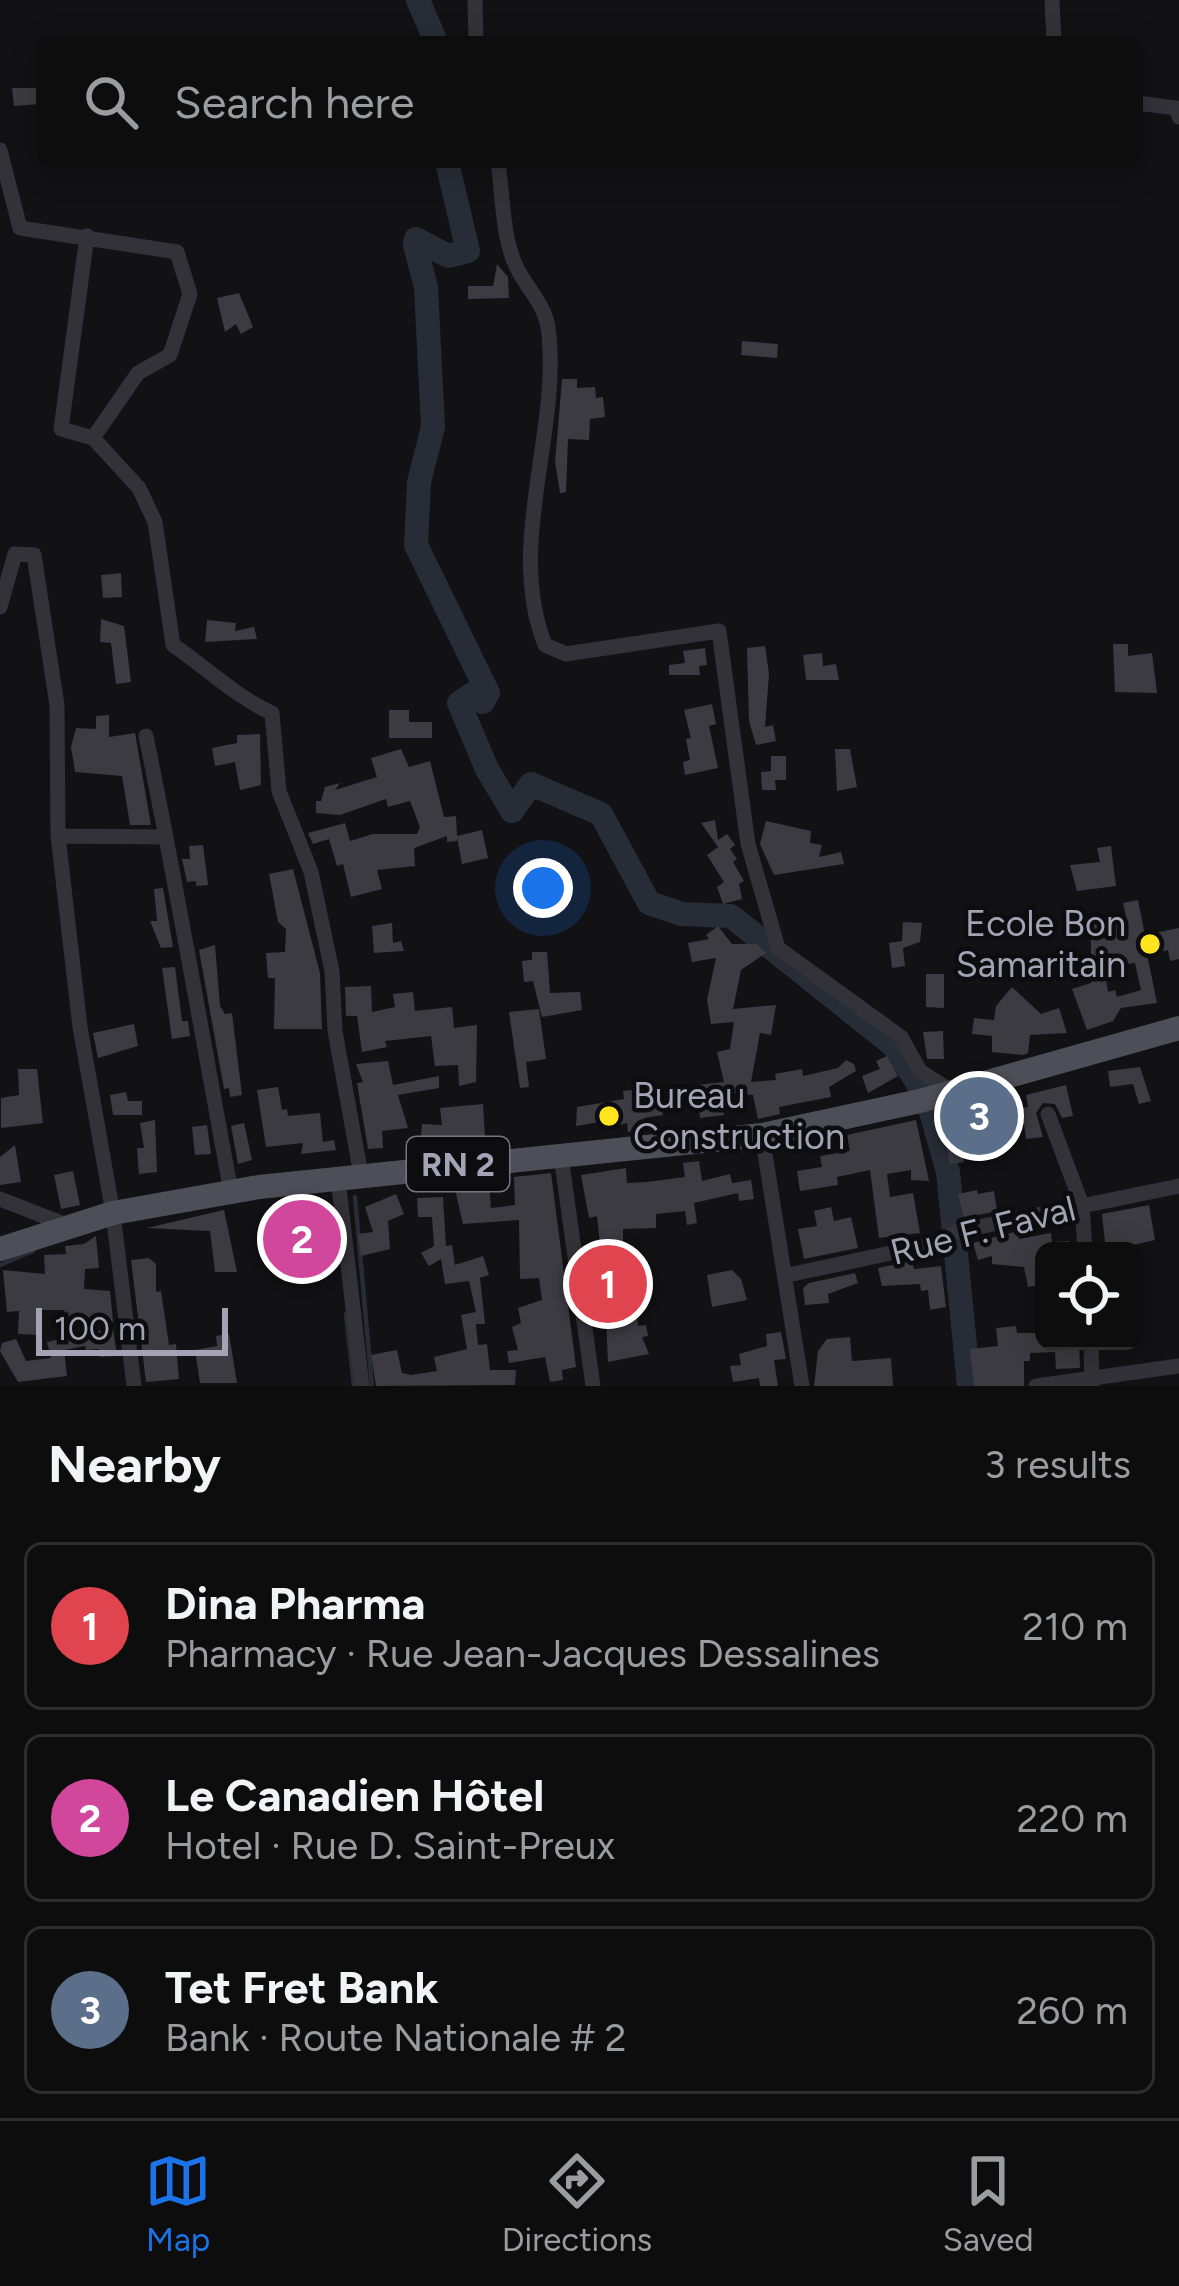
<!DOCTYPE html>
<meta charset="utf-8">
<style>
body{margin:0;font-family:Figtree,sans-serif;background:#1c1b1c;color:#f1f3f6}
.controls{position:absolute;right:36px;bottom:36px;display:grid;overflow:hidden;border-radius:18px;box-shadow:0 6px 30px #0003}
.controls button{width:108px;height:108px;display:grid;place-items:center;padding:0;border:0;border-bottom:3px solid #2e2d2e;background:#0e0d0e;color:#f1f3f6;font:60px sans-serif}
.scale{position:absolute;left:36px;bottom:30px;width:192px;box-sizing:border-box;padding-left:12px;border:6px solid #a2a3b5;border-top:0;font-size:33px;line-height:42px;white-space:nowrap;color:#a2a3b5;-webkit-text-stroke:9px #0d0c0e;paint-order:stroke}
.you{position:absolute;left:543px;top:888px;width:42px;height:42px;margin:-30px;border:9px solid #fff;border-radius:50%;background:#1a73e8;box-shadow:0 0 0 18px #1a73e833}
.badge{display:grid;place-items:center;width:78px;height:78px;border-radius:50%;background:#1a73e8;color:#fff;font-size:39px;font-weight:700}
.pin{position:absolute;translate:-50% -50%;border:6px solid #fff;box-shadow:0 3px 12px #0006}
.list{margin:0;padding:0;list-style:none}
h2{display:flex;justify-content:space-between;align-items:center;height:156px;margin:0;padding:0 48px;font-size:51px}
h2 small{font-size:39px;font-weight:400;color:#9b9c9e}
.list li{display:grid;grid-template-columns:78px 1fr auto;gap:36px;align-items:center;box-sizing:border-box;height:168px;margin:0 24px 24px;padding:0 24px;border:3px solid #2e2d2e;border-radius:18px}
.list b{display:block;font-size:45px;white-space:nowrap}
.list p{margin:0;font-size:39px;white-space:nowrap;color:#9b9c9e}
.list em{font-size:39px;font-style:normal;color:#9b9c9e}
.icon{flex:none;width:66px;height:66px;fill:none;stroke:currentColor;stroke-width:2;stroke-linecap:round;stroke-linejoin:round}
.map{position:relative;flex:none;width:1179px;height:1386px;overflow:hidden}
.search{position:absolute;background:#0e0d0e;box-shadow:0 6px 30px #0003;left:36px;right:36px;top:36px;height:132px;display:flex;align-items:center;gap:30px;box-sizing:border-box;padding:0 42px;border-radius:18px;color:#9b9c9e;font-size:45px}
.sheet{height:732px;background:#0e0d0e}
nav{display:flex;justify-content:space-around;align-items:center;box-sizing:border-box;height:168px;border-top:3px solid #2e2d2e;background:#0e0d0e;font-size:33px;color:#9b9c9e}
nav a{display:grid;justify-items:center;gap:6px}
nav .on{color:#1a73e8}
.map>svg:first-child{display:block}
</style>
<div class="map">
<svg width="1179" height="1386" viewBox="0 0 1179 1386">
<rect width="100%" height="100%" fill="#121113"/>
<g fill="none" stroke-linecap="round" stroke-linejoin="round">
<path stroke="#272d37" stroke-width="4.5" d="M355,1197L372,1386
M0,1265L33,1251
M346,1314L354,1386"/>
<path stroke="#272d37" stroke-width="24" d="M418,0L436,42
M447,162L468,251L448,256L416,239L415,245L426,287L433,427L419,482L416,545L488,693L483,702L472,694L459,703L487,769L512,811L531,784L601,814L649,903L682,914L731,916L894,1046L927,1098L948,1172L969,1386"/>
</g>
<path fill="#3c3b41" fill-rule="evenodd" d="M12,88H39L40,104L14,106Z
M497,264L508,277L509,298L468,299V286H493Z
M239,293L253,327L241,334L236,324L225,332L217,298Z
M742,341L778,344L777,358L741,355Z
M562,379H577V388L595,387L596,398L603,397L605,417L590,419L589,440L568,439L566,492L560,493L555,462Z
M121,573L122,597L103,598L101,575Z
M101,619L124,626L131,682L116,684L111,643L100,642Z
M207,620L236,623L235,631L254,627L257,639L205,642Z
M1113,644H1128V656L1152,653L1157,693L1115,692Z
M765,646L769,674L765,727L773,725L776,741L756,745L749,721L747,648Z
M705,648L707,665L699,666L700,675H669V665L685,663L683,651Z
M822,653L823,666L836,664L839,680H806L803,655Z
M712,704L716,724L709,726L718,768L685,775L683,762L690,760L686,739L691,738L684,710Z
M389,710H409V722H432V738H389Z
M109,715V737L135,733L151,825H130L122,776L75,772L71,747L76,728L96,729V716Z
M260,734L261,785L240,790L235,762L215,766L212,748L237,743V735Z
M401,749L409,767L430,761L444,817L456,816L457,836L482,830L488,858L462,864L457,837V841L447,842V836L414,848L415,866L377,870L382,889L351,897L343,864L337,866L329,839L313,844L308,833L345,823L350,841L373,834H417L420,827L410,801L388,807L386,799L340,815L316,813V801H321L325,787L340,783L335,790L377,777L371,758Z
M835,749H850L857,787L837,791Z
M771,756H786V780H775L776,790H762L761,772L771,771Z
M715,820L718,840L727,834L735,845L730,849L737,859L733,862L744,881L739,884L742,899L723,904L717,887L724,882L707,855L718,847L701,823Z
M766,821L811,831L810,843L822,845L819,857L841,852L844,864L774,875L760,844Z
M203,845L208,885L196,886V881L187,882L182,859H190L189,846Z
M1111,846L1116,886L1077,891L1070,865L1100,862L1097,848Z
M293,869L320,973L322,1029H274L275,978H268L266,953L285,952L286,929L278,922L269,874Z
M163,888L173,947L161,948L150,921H157L154,889Z
M1138,900L1145,935L1179,928V959L1170,961L1168,950L1147,954L1157,1003L1121,1008L1113,1021L1087,1030L1072,989L1091,983V934L1087,928L1069,931L1066,912L1082,909L1083,915L1107,919L1126,916L1123,903ZM1135,963L1141,990L1117,997L1115,990L1108,992L1104,967Z
M903,922L922,923L920,942L903,948L905,966L892,968L889,943L902,941Z
M392,923L393,943L401,941L404,951L374,953L372,926Z
M718,926L732,944H757L766,953L741,970L733,1009L776,1005L771,1035L760,1033L751,1082L776,1080L775,1074L802,1069L803,1076L838,1068L846,1060L854,1064L856,1071L829,1087L831,1097L779,1107L780,1114L758,1119L753,1095L722,1093L724,1115L700,1118L697,1085L724,1082L717,1052L730,1049L734,1022L711,1024L707,1000L716,958L692,962L688,943L709,939L706,935Z
M215,945L220,1006L225,1014L232,1013L242,1095L230,1097L229,1088L224,1089L199,950Z
M532,952H547L550,993L580,992L582,1010L542,1017L533,981L524,982L522,961L532,960Z
M175,967L182,1021H188L190,1036L172,1039L162,968Z
M926,974H944V1008L926,1007Z
M371,986L372,1012L395,1007L393,994L413,992L415,1011L452,1007L454,1028L477,1025L476,1082L459,1086L458,1065L435,1066L431,1036L385,1041L387,1047L362,1052L357,1016H346L345,987Z
M1012,987L1041,1014L1059,1008L1067,1033L1030,1035L1028,1053L1023,1055L992,1052V1036L972,1034L974,1018L994,1020L996,1006Z
M539,1009L546,1059L526,1062L529,1087L520,1088L509,1012Z
M134,1024L138,1046L98,1058L93,1033Z
M943,1031L944,1059H927L923,1032Z
M887,1056L898,1076L868,1093L862,1076L880,1069L876,1061Z
M388,1061L393,1085L439,1076V1088L398,1095L408,1128L382,1131L383,1148L368,1149L357,1083L363,1082L356,1064Z
M1140,1067L1151,1101L1139,1104L1133,1084L1110,1087L1108,1071Z
M18,1069H37L43,1123L1,1128V1098L19,1095Z
M1066,1085L1073,1116L1062,1118L1055,1104L1043,1103L1036,1113L1043,1137L1026,1139L1024,1124L984,1133L987,1148L962,1152L964,1162L950,1164L942,1117L991,1111L989,1104L1004,1100L1006,1110L1028,1107L1026,1095Z
M278,1087L282,1110L287,1109L288,1116L320,1113L323,1142L334,1140L336,1150L301,1154L303,1143L266,1147L257,1090Z
M658,1087L663,1115L644,1118L645,1130L628,1132L627,1123L608,1128L606,1121L576,1126L577,1107L624,1099L623,1091Z
M126,1092L128,1101H142V1115H113L110,1095Z
M483,1104L485,1136L454,1139V1148L420,1146L422,1124L442,1125L440,1108Z
M155,1120L157,1172L139,1174L137,1148H144L140,1123Z
M916,1120L929,1181L911,1180V1170L887,1174L890,1197L913,1193L920,1233L879,1238L870,1170L837,1177L838,1185L800,1191L797,1171L822,1167L820,1156L850,1151L847,1135Z
M244,1123L252,1160L238,1164L231,1126Z
M207,1125L211,1154L195,1155L192,1127Z
M15,1145L21,1182L0,1185V1157Z
M699,1161L702,1181L730,1174L732,1183L751,1180L754,1199L739,1201L738,1193L694,1203L697,1223L687,1225L685,1211L656,1214V1228L623,1229V1268L640,1267L642,1275L647,1304L636,1306L638,1326L646,1325L648,1336L642,1337L649,1354L608,1362L606,1320L617,1319V1299L599,1302L597,1276H607L603,1255L587,1257L586,1246L600,1244L597,1216L589,1218L581,1175L626,1168L627,1183L647,1182L685,1177L683,1163Z
M73,1171L80,1205L61,1209L54,1175Z
M551,1173L576,1367L562,1370L563,1380L550,1382L545,1357L509,1363L507,1351L518,1350L512,1327L521,1323L518,1308L542,1300L539,1278L520,1279L519,1220L463,1224L454,1185L489,1181L491,1208L515,1205L514,1177Z
M977,1190L978,1194L994,1191L997,1211L964,1218L958,1194Z
M396,1194L404,1214L388,1221L390,1249L361,1256L358,1234L373,1232L365,1207Z
M443,1197L446,1246L452,1245L455,1265L483,1256L489,1275L480,1278L485,1324H476L478,1345L487,1344L490,1370H516L515,1385L376,1386L371,1355L397,1350L402,1373L411,1375L437,1371L434,1357L467,1349L461,1315L476,1312L469,1281L445,1284L441,1259L429,1266L421,1253L434,1246L432,1217H418L417,1198Z
M1149,1205L1155,1240L1106,1251L1102,1214Z
M831,1207L834,1221L851,1217L858,1248L804,1259L798,1229L817,1226L814,1211Z
M224,1210L237,1272H215L210,1231L147,1228Z
M311,1216L314,1260L293,1262L289,1218Z
M1018,1231L1019,1239L1051,1233L1052,1242L1069,1241L1070,1251H1044L1040,1285L1028,1287L1024,1267L992,1264V1256L978,1260L973,1243Z
M96,1236L99,1268L85,1269L84,1289L110,1291L113,1322L64,1318V1310H41L39,1335L18,1334L19,1311L7,1312L3,1270L45,1274L44,1255L66,1254L65,1246L84,1244Z
M149,1258L156,1264V1292L161,1291L169,1345L176,1344L179,1379L146,1382L131,1260Z
M912,1261L914,1269L941,1266L946,1307L930,1310L928,1290L921,1291L920,1284L882,1286L878,1268Z
M732,1270L741,1279L747,1300L712,1307L707,1275Z
M855,1273L858,1283L828,1294L829,1303L805,1305L803,1288L809,1283Z
M1016,1326L1017,1333H1044V1341H1079L1080,1368L1056,1369L1055,1352L1030,1353V1361H1024V1386H974L970,1349L998,1346L996,1328Z
M113,1328L117,1356L100,1357L99,1349L86,1350L85,1346L64,1350L67,1376L18,1382L0,1351L2,1343L16,1339L26,1361L51,1358L47,1342Z
M781,1332L786,1359L774,1360L778,1386H760L759,1378L733,1382L730,1366L741,1365L739,1354L767,1346L766,1334Z
M229,1334L237,1383H200L195,1350L217,1346L216,1336Z
M850,1337L852,1361L891,1358L893,1386H814L818,1351L827,1339Z"/>
<g fill="none" stroke-linecap="round" stroke-linejoin="round">
<path stroke="#323238" stroke-width="15" d="M475,0L476,42
M1052,0L1054,42
M1137,103L1176,108L1179,117
M0,150L20,228L177,252L190,294L170,355L138,373L93,438L139,488L155,522L173,645C207,668 236,697 272,713L279,791L311,872L332,971L335,1031L361,1175
M498,162C503,196 502,240 518,270C530,293 547,306 549,335C559,437 506,545 545,645L566,654L719,631L748,844L778,948L901,1037L920,1071L953,1092
M87,236L61,429L93,438
M0,607L15,554L34,555L57,705L58,836L80,1027L113,1213L134,1386
M146,736C177,888 203,1040 231,1192
M58,836L166,837
M1048,1114L1082,1205L1085,1251
M762,1135L802,1386
M561,1156L593,1386
M338,1179L362,1386
M0,1199L69,1226
M788,1275L928,1245L959,1231L1179,1186
M1091,1341L1092,1386
M1036,1386L1179,1366"/>
<path stroke="#4e4e58" stroke-width="24" d="M0,1249L113,1213L259,1187L762,1135L920,1101L1179,1028"/>
</g>
<g fill="#ffe51e" stroke="#0d0c0e" stroke-width="4.5">
<circle cx="1150" cy="944" r="12"/>
<circle cx="609" cy="1116" r="12"/>
</g>
<g text-anchor="middle" dominant-baseline="central" stroke-width="9" stroke-linejoin="round" paint-order="stroke">
<rect fill="#0d0c0e" stroke="#757683" stroke-width="3" x="407" y="1137" width="102" height="54" rx="9"/>
<g font-size="33" font-weight="bold" fill="#a2a3b5">
<text x="458" y="1164">RN 2</text>
</g>
<g font-size="36" fill="#a2a3b5" stroke="#0d0c0e" text-anchor="end">
<text x="1126" y="923">Ecole Bon<tspan x="1126" dy="41">Samaritain</tspan></text>
<text x="633" y="1095" text-anchor="start">Bureau<tspan x="633" dy="41">Construction</tspan></text>
</g>
<g font-size="36" fill="#a2a3b5" stroke="#0d0c0e">
<text transform="translate(983 1230) rotate(-14)">Rue F. Faval</text>
</g>
</g>
</svg>
<div class="controls">
<button><svg class="icon" aria-label="locate" viewBox="0 0 24 24"><circle cx="12" cy="12" r="6"/><path d="M12 2v4M12 18v4M2 12h4M18 12h4"/></svg></button>
</div>
<div class="scale">100 m</div>
<div class="you"></div>
<div class="pin badge" style="left:608px;top:1284px;background:#e0444e">1</div>
<div class="pin badge" style="left:302px;top:1239px;background:#d1479c">2</div>
<div class="pin badge" style="left:979px;top:1116px;background:#5c6f8a">3</div>
<div class="search"><svg class="icon" aria-label="search" viewBox="0 0 24 24"><circle cx="10" cy="10" r="6"/><path d="M15 15l6 6"/></svg>Search here</div>
</div>
<section class="sheet">
<h2>Nearby<small>3 results</small></h2>
<ul class="list">
<li><span class="badge" style="background:#e0444e">1</span><div><b>Dina Pharma</b><p>Pharmacy · Rue Jean-Jacques Dessalines</p></div><em>210 m</em></li>
<li><span class="badge" style="background:#d1479c">2</span><div><b>Le Canadien Hôtel</b><p>Hotel · Rue D. Saint-Preux</p></div><em>220 m</em></li>
<li><span class="badge" style="background:#5c6f8a">3</span><div><b>Tet Fret Bank</b><p>Bank · Route Nationale # 2</p></div><em>260 m</em></li>
</ul>
</section>
<nav>
<a class="on"><svg class="icon" aria-label="map" viewBox="0 0 24 24"><path d="M3 6l6-2 6 2 6-2v14l-6 2-6-2-6 2zM9 4v14M15 6v14"/></svg>Map</a>
<a><svg class="icon" aria-label="directions" viewBox="0 0 24 24"><path d="M12 3l9 9-9 9-9-9zM9 14v-3h6M13 9l2 2-2 2"/></svg>Directions</a>
<a><svg class="icon" aria-label="saved" viewBox="0 0 24 24"><path d="M7 4h10v16l-5-4-5 4z"/></svg>Saved</a>
</nav>
